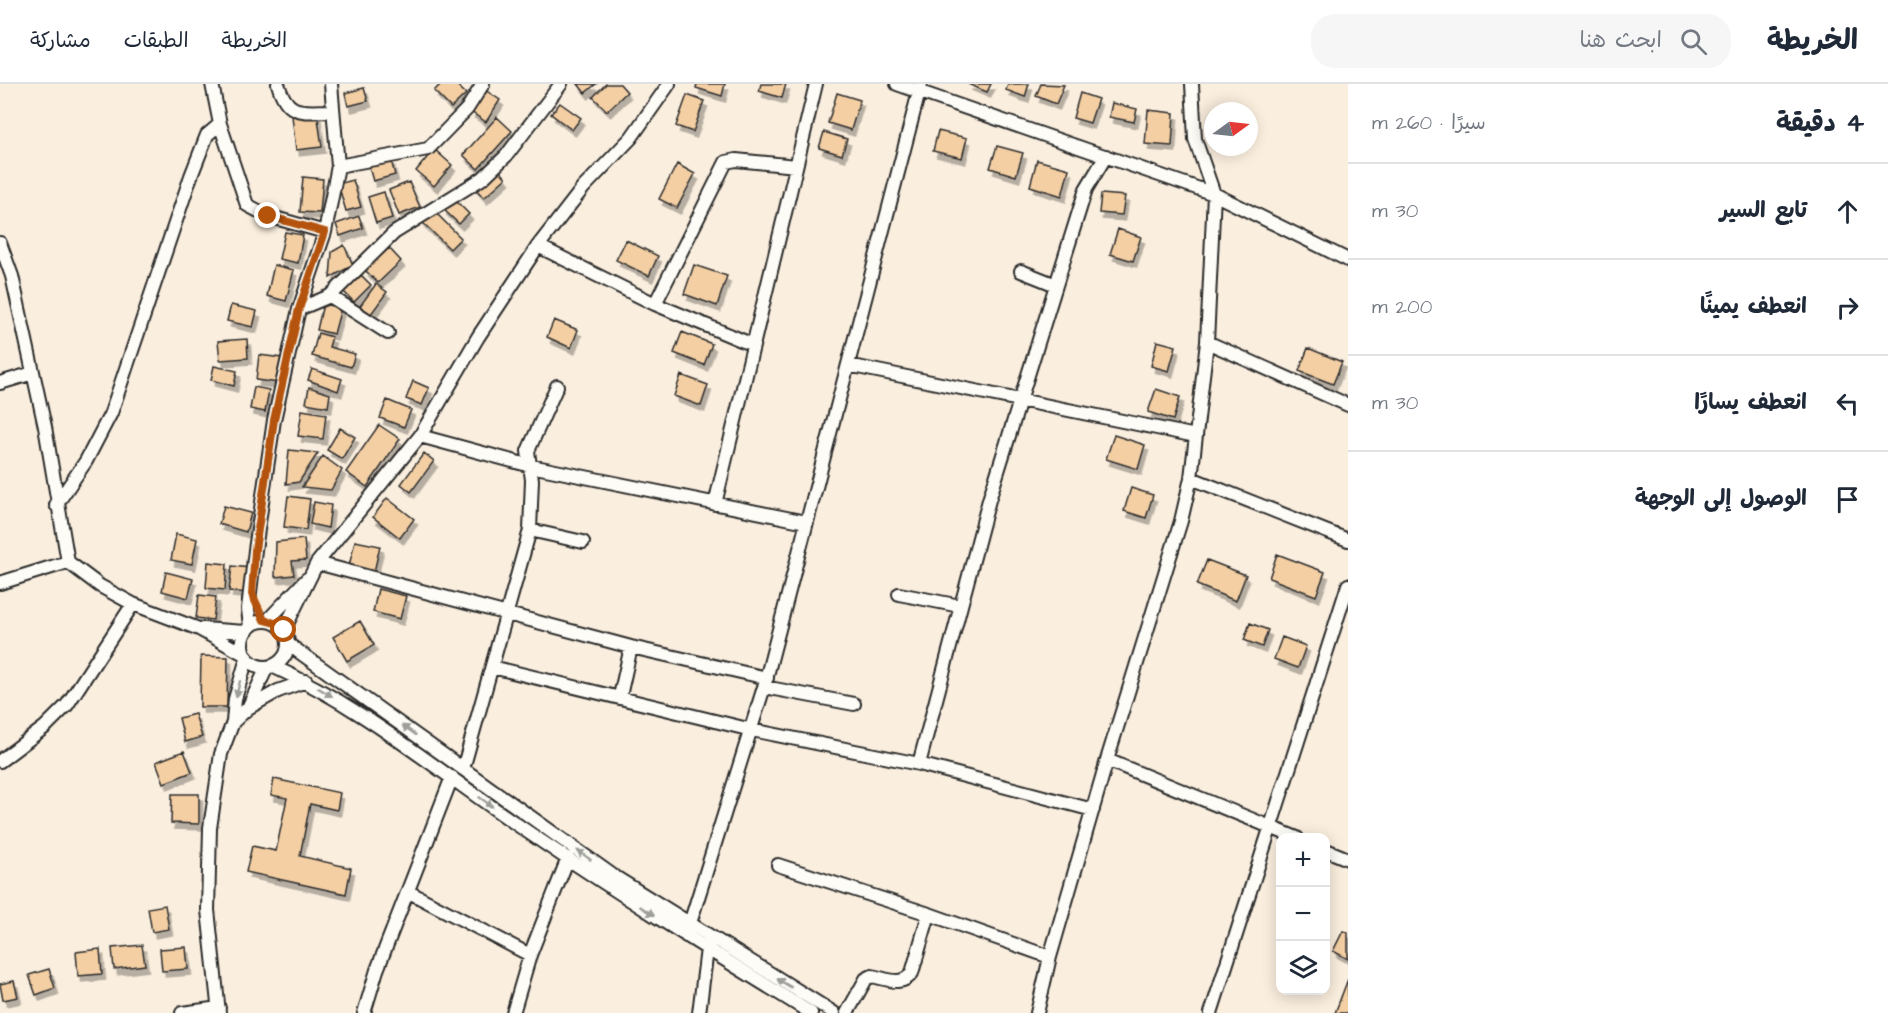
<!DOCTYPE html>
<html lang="ar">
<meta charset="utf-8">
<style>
body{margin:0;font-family:"Architects Daughter","Playpen Sans Arabic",sans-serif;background:#f6f6f7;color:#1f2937;direction:rtl}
.controls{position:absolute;right:18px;bottom:18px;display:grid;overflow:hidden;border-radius:12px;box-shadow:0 3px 15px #0003}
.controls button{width:54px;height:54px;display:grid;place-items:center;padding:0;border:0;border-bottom:2px solid #e0e1e3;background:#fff;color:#1f2937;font:30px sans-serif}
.compass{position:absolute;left:1204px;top:18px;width:54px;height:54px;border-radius:50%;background:#fff;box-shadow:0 3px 15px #0003;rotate:75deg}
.stop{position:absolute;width:18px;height:18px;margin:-14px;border:4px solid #b45309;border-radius:50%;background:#fff}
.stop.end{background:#b45309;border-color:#fff;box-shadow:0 2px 6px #0008}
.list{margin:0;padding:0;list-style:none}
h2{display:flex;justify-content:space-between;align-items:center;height:78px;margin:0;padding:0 24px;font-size:26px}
h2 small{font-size:20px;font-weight:400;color:#747a83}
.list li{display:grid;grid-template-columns:39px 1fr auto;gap:18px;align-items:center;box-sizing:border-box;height:96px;padding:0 24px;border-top:2px solid #e0e1e3}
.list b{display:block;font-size:22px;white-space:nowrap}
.list em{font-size:20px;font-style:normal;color:#747a83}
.icon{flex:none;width:33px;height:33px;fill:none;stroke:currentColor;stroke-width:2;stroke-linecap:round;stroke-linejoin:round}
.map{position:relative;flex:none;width:1348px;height:929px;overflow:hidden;direction:ltr}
header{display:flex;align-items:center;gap:36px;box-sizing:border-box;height:84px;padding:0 30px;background:#fff;border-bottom:2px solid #e0e1e3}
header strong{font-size:28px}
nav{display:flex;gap:33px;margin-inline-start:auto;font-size:21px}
.search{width:420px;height:54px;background:#f6f6f7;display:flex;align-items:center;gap:15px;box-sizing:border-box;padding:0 21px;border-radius:24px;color:#747a83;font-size:22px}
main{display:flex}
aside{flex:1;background:#fff}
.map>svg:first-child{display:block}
</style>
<header>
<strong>الخريطة</strong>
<div class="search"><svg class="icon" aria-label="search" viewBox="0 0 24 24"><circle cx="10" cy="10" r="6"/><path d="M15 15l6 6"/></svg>ابحث هنا</div>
<nav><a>الخريطة</a><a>الطبقات</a><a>مشاركة</a></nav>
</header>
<main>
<aside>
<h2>4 دقيقة<small>سيرًا · 260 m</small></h2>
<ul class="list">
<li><svg class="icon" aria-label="ahead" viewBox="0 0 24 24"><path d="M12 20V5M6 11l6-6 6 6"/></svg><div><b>تابع السير</b></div><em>30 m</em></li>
<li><svg class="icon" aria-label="right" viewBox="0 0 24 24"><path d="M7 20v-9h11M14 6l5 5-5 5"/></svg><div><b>انعطف يمينًا</b></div><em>200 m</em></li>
<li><svg class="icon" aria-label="left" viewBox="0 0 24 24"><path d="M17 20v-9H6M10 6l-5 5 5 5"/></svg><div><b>انعطف يسارًا</b></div><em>30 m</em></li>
<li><svg class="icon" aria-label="arrive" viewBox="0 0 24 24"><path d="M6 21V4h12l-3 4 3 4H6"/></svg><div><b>الوصول إلى الوجهة</b></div></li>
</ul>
</aside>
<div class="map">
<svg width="1348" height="929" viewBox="0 0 1348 929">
<defs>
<filter id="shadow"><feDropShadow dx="3.5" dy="6" stdDeviation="0" flood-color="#0004"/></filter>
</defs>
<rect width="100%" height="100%" fill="#faeede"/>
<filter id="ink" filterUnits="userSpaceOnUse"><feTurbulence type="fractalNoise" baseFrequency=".0167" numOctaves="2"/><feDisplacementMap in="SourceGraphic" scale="12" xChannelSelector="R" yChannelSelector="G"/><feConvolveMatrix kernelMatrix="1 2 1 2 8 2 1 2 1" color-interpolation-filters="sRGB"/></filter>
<g filter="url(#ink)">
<path fill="#f4cfa4" stroke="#2b2b2b" stroke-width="1.5" filter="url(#shadow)" d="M441,0H456L466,10L451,24L434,7Z
M578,0H596L585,9Z
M606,0H620L627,8L607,27L593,13Z
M697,0H725L722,12L696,4Z
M761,0H786L782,14L759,7Z
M968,0H991L987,8Z
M1008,0H1029L1025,13L1006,6Z
M1041,0L1064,1L1056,20L1036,12Z
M364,4L368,17L348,22L345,9Z
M485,6L500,16L486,38L471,28Z
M837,9L860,16L851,46L828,39Z
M1080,9L1098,15L1090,39L1073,34Z
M687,11L704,17L693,48L676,42Z
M560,19L581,34L572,46L551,30Z
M1112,19L1137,25L1134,38L1109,33Z
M1148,26L1174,29L1172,62L1145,60Z
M317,28L322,63L296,66L292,32Z
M497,33L512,47L478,85L463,71Z
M938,47L967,54L962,74L933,67Z
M824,48L847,55L842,71L819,64Z
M997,62L1023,69L1016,92L990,84Z
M434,65L452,81L434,102L416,87Z
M391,76L395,91L373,97L369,83Z
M1037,76L1069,85L1062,112L1030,102Z
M677,80L695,90L677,124L659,115Z
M497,83L506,94L484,114L474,103Z
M303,93L323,95L320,129L300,128Z
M353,96L361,123L346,127L338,100Z
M409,98L420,123L399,131L389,106Z
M384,108L392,134L376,139L368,113Z
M1101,110L1125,112L1122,131L1099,129Z
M453,114L469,130L459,140L443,125Z
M432,125L461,154L450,165L421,137Z
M359,132L363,144L340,152L336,140Z
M1118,145L1141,153L1133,177L1110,170Z
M285,148L303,151L298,179L279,175Z
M626,156L658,172L649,192L616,176Z
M344,161L353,181L330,194L332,168Z
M389,164L401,177L378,199L365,186Z
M274,181L294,186L286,217L267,212Z
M694,181L727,192L717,222L684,210Z
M361,191L371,201L354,218L344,208Z
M376,200L387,208L371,230L360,222Z
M323,220L341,224L334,250L317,246Z
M231,221L257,227L253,243L227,237Z
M554,236L578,246L571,264L547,253Z
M682,248L712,260L704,281L674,269Z
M318,249L332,253L329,263L355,270L351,283L312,272Z
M247,255L248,274L220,276L218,257Z
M1157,257L1176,262L1169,287L1151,282Z
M1308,264L1342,278L1333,300L1299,287Z
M259,271L282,274L279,299L256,296Z
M214,282L237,287L234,302L211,296Z
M312,285L342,295L338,307L308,296Z
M681,291L708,301L701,322L674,312Z
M413,297L429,304L422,321L406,315Z
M254,303L269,306L265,328L250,325Z
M309,303L330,310L328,323L306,319Z
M1156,305L1180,313L1173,336L1148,328Z
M387,316L411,326L404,343L380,334Z
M302,326L326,330L323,355L298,352Z
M379,341L400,355L367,403L346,388Z
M340,344L355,353L342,375L327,366Z
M1114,351L1145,361L1138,385L1106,375Z
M289,366L318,369L299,398L286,400Z
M424,369L434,377L411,408L401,400Z
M323,372L342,386L331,406L302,403Z
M1131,404L1153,411L1146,434L1124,427Z
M288,412L310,415L306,446L284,443Z
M387,414L414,435L400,454L373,433Z
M314,418L331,421L328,444L310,440Z
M224,422L251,429L246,448L219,440Z
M176,450L197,455L192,480L171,476Z
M304,455L306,476L292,477L294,491L275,493L276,458Z
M355,457L380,462L374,488L349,482Z
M1277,470L1325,488L1316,512L1269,494Z
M1207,476L1246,491L1236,517L1197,501Z
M208,478L227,480L225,506L206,504Z
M232,482L250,484L247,509L229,507Z
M166,488L193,495L188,514L162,507Z
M378,505L406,512L400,535L373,528Z
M199,511L216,513L213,536L196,534Z
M360,537L374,561L347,577L333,553Z
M1250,539L1268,546L1262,563L1244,556Z
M1282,553L1306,562L1298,584L1274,575Z
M201,572L228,573L227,623H200Z
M195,630L202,653L185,658L179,634Z
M184,667L192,688L164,699L156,678Z
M274,695L340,709L337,726L310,720L300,772L351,784L346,810L246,788L252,762L276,767L287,714L271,711Z
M172,710H199V740L171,739Z
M165,821L169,845L152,848L148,824Z
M1343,847L1348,849V875L1333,867Z
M142,861L145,881L114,885L112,864Z
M186,863L188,885L162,887L160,865Z
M100,865L102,890L78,892L76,868Z
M49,885L55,904L36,911L29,891Z
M1348,895V929H1335Z
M14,897L18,913L3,916L0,900Z"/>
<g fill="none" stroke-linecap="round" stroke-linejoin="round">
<g stroke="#2b2b2b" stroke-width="16">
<path id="minor" d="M212,0L220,40L247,121L268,132L325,148
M278,0C288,34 303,27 333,27
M897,0L1214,110L1348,176
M338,82L428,65L467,25L483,0
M0,159L12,192L45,343L68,478L100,502L133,520L199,545L244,570
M538,162L655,220L753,261
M1021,187L1056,201
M330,212L388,249
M655,220L726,78L736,76L796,82
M299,225L330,212L394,149L483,94L506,72L561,0
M1207,258L1348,321
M848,281L1196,352
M0,299L33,289
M420,352L531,382L806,438
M1191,394L1348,456
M715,420L816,0
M56,421L86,377L111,329L191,92L207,51L220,40
M530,446L583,458
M317,479L631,563L767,594
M0,499L68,478
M899,510L960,522
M242 560a23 23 0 1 1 46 0a23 23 0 1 1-46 0Z
M267,537L307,495
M250,542L248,525L255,466L274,336L299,225L325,148L338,82L331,0
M203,545L245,548
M284,546L317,479L420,352L478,253L538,162L583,104L631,54L669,0
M288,560L612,791L834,929
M272,582C359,621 431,681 509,735C607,803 709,866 811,929
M492,583L752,646L919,680L1093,726
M764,603L854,620
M620,612L631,563
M248,624L278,607L306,597
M233,638L248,624L267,583
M1107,676L1297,754
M0,677L45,643L67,621L133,520
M919,680L989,416L1086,105L1106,72
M463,685L530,446L532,396L528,367L557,302
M1326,766L1348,775
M778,781L929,830L1050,873
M409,808L530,871
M686,852L764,603L921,0
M182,929L219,924
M219,929L208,826L210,744L221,670L233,638L235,615L247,574
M364,929L377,886L452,693
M513,929L530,871L568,774
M699,929L708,857
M847,929L866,895L872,892C887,895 902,903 912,889L929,830
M1037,929L1050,873L1107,676L1181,437L1191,394L1207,258L1214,110L1195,55L1192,0
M1211,929L1348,501"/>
</g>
<use href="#minor" stroke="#fdfcf7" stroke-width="12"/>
</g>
<defs><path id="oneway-solid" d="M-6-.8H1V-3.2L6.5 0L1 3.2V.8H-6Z" transform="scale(1.5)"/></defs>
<g fill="#9e9e9b">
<use href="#oneway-solid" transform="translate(238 605) rotate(104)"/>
<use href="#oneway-solid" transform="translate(325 608) rotate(31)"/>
<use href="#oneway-solid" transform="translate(409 646) rotate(-145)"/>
<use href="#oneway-solid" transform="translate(486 718) rotate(36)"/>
<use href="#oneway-solid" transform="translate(584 771) rotate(-145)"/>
<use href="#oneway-solid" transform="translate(647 827) rotate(33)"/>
<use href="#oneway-solid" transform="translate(784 899) rotate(-149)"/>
</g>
</g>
<g fill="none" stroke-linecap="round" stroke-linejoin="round" filter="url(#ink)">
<path stroke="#b45309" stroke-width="8" d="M268,132L325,148L299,225L274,336L255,466L252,510L264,536L279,540L284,546"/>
</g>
</svg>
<div class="controls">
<button>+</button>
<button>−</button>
<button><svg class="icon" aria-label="layers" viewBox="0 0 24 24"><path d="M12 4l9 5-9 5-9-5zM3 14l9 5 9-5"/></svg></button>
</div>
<svg class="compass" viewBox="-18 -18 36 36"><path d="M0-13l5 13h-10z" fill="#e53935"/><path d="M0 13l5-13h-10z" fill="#747a83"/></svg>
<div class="stop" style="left:284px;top:546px"></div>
<div class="stop end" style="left:268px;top:132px"></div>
</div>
</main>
